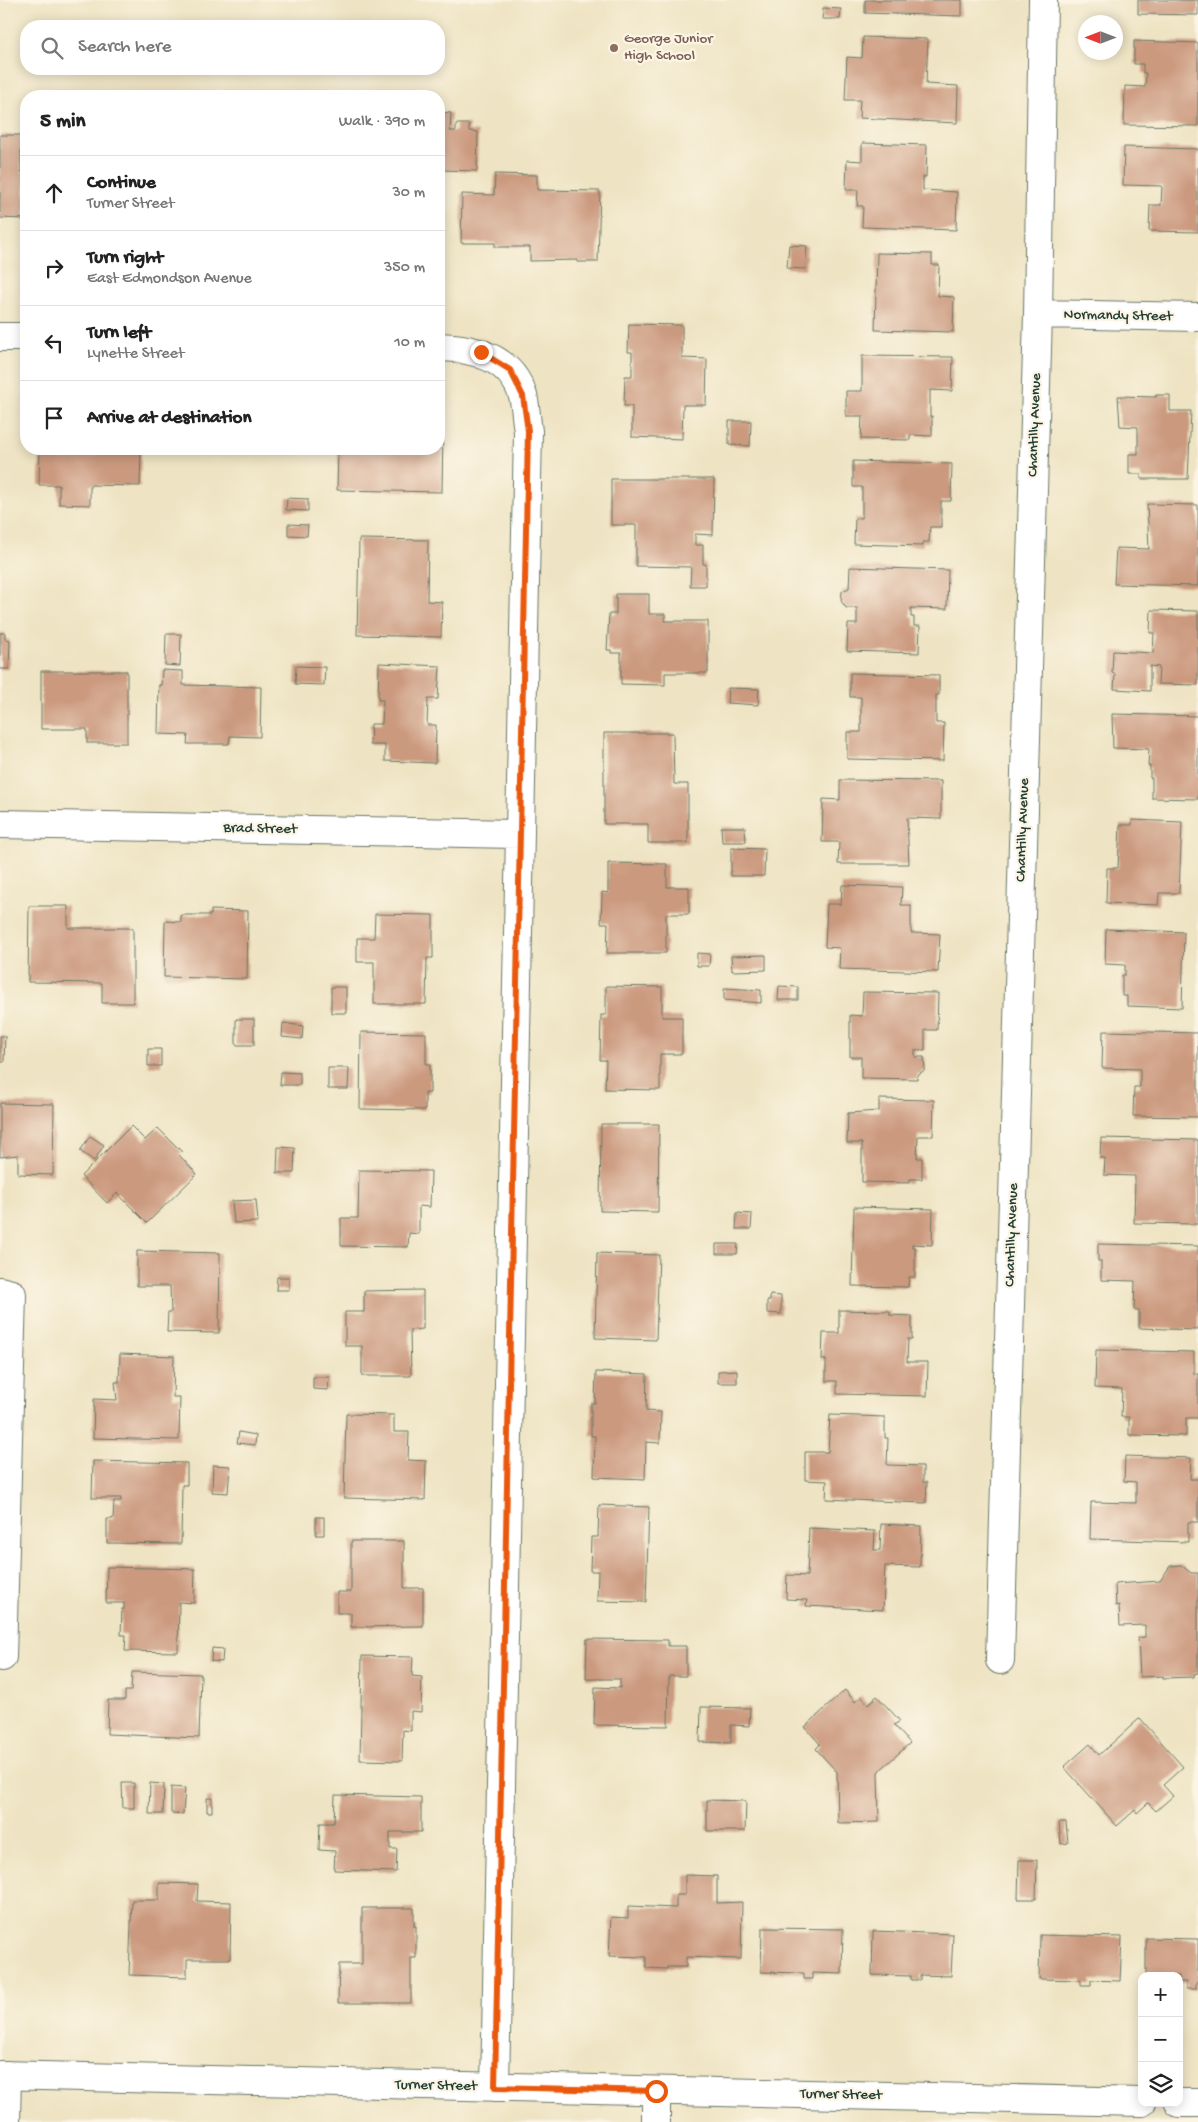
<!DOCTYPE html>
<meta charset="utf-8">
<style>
body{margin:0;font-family:"Gochi Hand",sans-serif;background:#f2f2f2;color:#222}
.controls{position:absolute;right:15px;bottom:15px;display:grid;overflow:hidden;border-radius:10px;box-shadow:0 2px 12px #0003}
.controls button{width:45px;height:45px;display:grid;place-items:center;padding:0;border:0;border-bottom:1px solid #e0e0e0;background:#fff;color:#222;font:25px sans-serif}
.compass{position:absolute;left:1078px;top:15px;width:45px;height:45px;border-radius:50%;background:#fff;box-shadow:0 2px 12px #0003;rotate:270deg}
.stop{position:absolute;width:15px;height:15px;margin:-11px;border:4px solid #ea580c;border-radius:50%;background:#fff}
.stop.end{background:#ea580c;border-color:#fff;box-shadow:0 1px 5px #0008}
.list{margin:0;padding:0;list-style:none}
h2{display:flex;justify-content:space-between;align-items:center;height:65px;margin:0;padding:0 20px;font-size:21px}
h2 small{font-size:16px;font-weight:400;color:#767676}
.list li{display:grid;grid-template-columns:32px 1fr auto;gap:15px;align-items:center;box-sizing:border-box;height:75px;padding:0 20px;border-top:1px solid #e0e0e0}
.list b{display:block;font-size:19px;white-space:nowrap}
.list p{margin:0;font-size:16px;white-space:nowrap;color:#767676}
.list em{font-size:16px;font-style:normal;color:#767676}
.icon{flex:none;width:28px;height:28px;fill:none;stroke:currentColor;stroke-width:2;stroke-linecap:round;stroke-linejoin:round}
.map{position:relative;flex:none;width:1198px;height:2122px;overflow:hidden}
.search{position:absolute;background:#fff;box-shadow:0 2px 12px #0003;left:20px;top:20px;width:425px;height:55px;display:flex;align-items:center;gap:12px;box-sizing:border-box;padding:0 18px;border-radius:20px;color:#767676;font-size:19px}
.panel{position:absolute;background:#fff;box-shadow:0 2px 12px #0003;left:20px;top:90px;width:425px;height:365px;border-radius:20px}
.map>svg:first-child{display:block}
</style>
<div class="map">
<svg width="1198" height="2122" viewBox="0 0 1198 2122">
<rect width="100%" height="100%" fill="#fcf5e5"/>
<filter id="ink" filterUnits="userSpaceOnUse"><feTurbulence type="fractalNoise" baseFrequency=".02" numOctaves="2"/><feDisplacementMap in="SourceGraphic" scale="10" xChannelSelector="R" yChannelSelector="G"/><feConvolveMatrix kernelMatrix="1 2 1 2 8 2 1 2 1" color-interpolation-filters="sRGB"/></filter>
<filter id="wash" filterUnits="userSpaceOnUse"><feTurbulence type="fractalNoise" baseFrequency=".0096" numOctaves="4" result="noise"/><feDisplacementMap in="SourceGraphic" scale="20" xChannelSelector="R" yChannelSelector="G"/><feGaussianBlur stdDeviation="1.12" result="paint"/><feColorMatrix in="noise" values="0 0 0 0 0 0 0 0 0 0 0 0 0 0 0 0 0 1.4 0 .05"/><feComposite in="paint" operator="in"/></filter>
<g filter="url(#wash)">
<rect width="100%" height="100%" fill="#eee3c2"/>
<g id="blocks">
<path fill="#cb997e" d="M865,0H962V16L865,13Z
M1138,0H1198V15L1138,14Z
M823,8L841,9L840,19H822Z
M863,37L928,39L926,84L958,86L957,123L859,118L860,100H845L847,57L862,58Z
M1134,41L1198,43V126L1124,125L1125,86L1145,87L1146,73H1143V64H1134Z
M439,112L451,113L450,131H456V124H469V131L478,132L477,171L439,170Z
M0,135H21V172H25V219L0,218Z
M862,143L927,145L926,177H923V190L957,192L956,230L862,227L863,206H857L858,190H846L847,160L862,161Z
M1124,147L1198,149V232L1149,231L1150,205H1161L1162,186L1123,185Z
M495,174L537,175V190L600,191L598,262H577V260L530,261V247H495V243H461L462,194L494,195Z
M789,245L807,246L805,269L787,268Z
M877,253L932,254V265H939L938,296L954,297L953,332L875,330Z
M629,324L682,325V358L707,359L706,405H683L682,439L632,437V406H624L625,376H632V352H628Z
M862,356L953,357L952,391L930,390V416H932V436L910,435V440L861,439L862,416H846V391H862Z
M1156,395H1170V411H1191L1188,479H1141V474H1129V454H1138V427L1120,426L1118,396L1156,397Z
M729,421H751L750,446L729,445Z
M439,430H443L442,492L337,490L338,449H439Z
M40,449H141L140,486L90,485V505L59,504V485H39Z
M853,461L952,464L951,501H941V527H930L929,542H923V546L854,544L855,518H862V487H853Z
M611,479H714L713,535L695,534V545H703V564H706V586H690L691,567L636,566V525H611Z
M287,498L308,499V511L286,510Z
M1147,504L1198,505V586L1114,584L1116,548L1149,549Z
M288,524L308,525L307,536L288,535Z
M359,539L428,540L427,601L442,602L441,637L357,635Z
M850,567L948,570L947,609L911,608V617H914V626H920L919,653L847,651L848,624H857V608H846L841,601L842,591L849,588Z
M616,594H649V614H665V621H708V673H665V685L621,684V653H611V650H607L609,614H616Z
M1151,610L1198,611V685L1158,684L1159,667L1150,666V691L1114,689L1115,674L1112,673L1113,651L1153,653L1154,633H1150Z
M0,633H5V639L10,640L9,669H0Z
M166,634H181L180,666L165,665Z
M379,663L440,666L438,699H428L427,725H436L435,763L385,761V745H370L371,724H382L383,700H378Z
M296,666L325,667L324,685L295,684Z
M162,670L183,671V685L261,687L260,737L230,736L229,744H187L188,735L158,734L159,685H161Z
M41,671H127V743H87V729H41Z
M850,673L939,675V695H936V723H944L943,761L847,759V732H861V697H850Z
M728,688L759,689L758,705L727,703Z
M1112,714L1198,716V799L1152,798V778H1150V766H1148L1149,749L1113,748Z
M604,733H673L674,784H688V843H648V824H604Z
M840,780L941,781V819L907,818L909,864H838L839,842H822L823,799L840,800Z
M1132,820L1182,822L1179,893H1159L1158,905L1106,903L1107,868H1118L1120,825H1132Z
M721,827H745L746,842H722Z
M731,848L765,849L764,876H731Z
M608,863L667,864V887H689V914H666V953H607L608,923H601L602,892L608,893Z
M842,885L902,887L901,905H911V933L940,934L938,972L839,969L840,948L825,947L827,904H841Z
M29,906H68V928H133V1003H102V983L28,982Z
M211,910L248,911L247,979L164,977L165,921L181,922V915H211Z
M375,914L433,915V958H427L426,1004H374V962H357V938H374Z
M1106,929L1184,932L1182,1008L1127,1006V996H1122V975H1125V965L1105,964Z
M697,953L710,954L709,966H697Z
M766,955V970L732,971L731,956Z
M606,986L662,987V1017H682V1054H660V1090L605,1089L606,1060H600L601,1015H606Z
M779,986L798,987V1000H778Z
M331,987H346V1013H331Z
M724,988L761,990V1003L724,1000Z
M863,992L938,993L937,1030H925V1050H915V1057H924L925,1070L917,1075V1079L861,1078V1057H850V1015L862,1016Z
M236,1019H254V1045H236Z
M283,1023L303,1026L302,1039L282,1037Z
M1103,1031L1198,1033V1117L1133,1116L1134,1087H1140V1069L1102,1068Z
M361,1032L426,1033V1064H430V1093H425V1110L360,1109Z
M0,1036H5L4,1062H0Z
M148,1049H161V1066H148Z
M328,1068H349L348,1089H328Z
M281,1072L300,1073V1085H280Z
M879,1099L934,1100L933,1136H918L917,1158H922V1179H910V1183L862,1182V1143H847L848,1113L879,1111Z
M0,1103L54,1104L53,1175L18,1174V1155L0,1157Z
M601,1124H659L658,1212L600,1211Z
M131,1126L145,1140L158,1128L182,1152L179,1155L197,1174L147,1223L117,1193L107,1203L81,1176Z
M90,1136L104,1145L94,1161L80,1151Z
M1101,1138L1198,1140V1224L1134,1223L1135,1176L1104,1175L1105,1158H1100Z
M278,1147L295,1148L294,1173H277Z
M359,1170L431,1171L430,1207L419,1206V1234L409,1233L408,1247L341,1246V1218H358Z
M256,1200L258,1222L234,1223L232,1201Z
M854,1207L933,1209L932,1245L912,1244V1247H915V1277H909L908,1287L852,1286Z
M737,1213L752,1214L751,1229H736Z
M716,1244H738L737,1254H716Z
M1098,1244L1198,1246V1330L1139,1328V1310H1134L1135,1281L1101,1280V1261H1098Z
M137,1251L220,1253L219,1333L167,1332L168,1312H171L170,1286H137Z
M597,1253L659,1255L656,1340L595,1338Z
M277,1277H289V1290H276Z
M423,1290V1329L410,1330L411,1376H362V1346H345V1312H364V1291Z
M770,1295L781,1296V1314L767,1313V1301H770Z
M839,1310L890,1311V1315L912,1316V1339H908L907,1362H928L927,1396L837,1394V1381H826V1360H822L823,1333H839Z
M1096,1350L1194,1352V1374H1198V1418H1186V1436L1129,1435V1417H1121L1122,1389L1095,1388Z
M120,1354L174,1356L173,1397H180L179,1440L93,1438L94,1399L117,1400L115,1382H119Z
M737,1370V1383H718V1371Z
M596,1372L647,1374L646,1411L661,1412L660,1443L646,1442L645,1479L594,1477L595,1436H591V1403H595Z
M313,1377H329L328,1390L313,1389Z
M346,1414L394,1415V1432H409L408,1460L426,1461L425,1500L344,1498Z
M830,1415L885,1417V1438H888L887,1465L923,1466V1482H927L926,1503L826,1499L827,1481L805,1480V1452H828Z
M239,1432L256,1435L255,1445L237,1443Z
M1125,1456L1191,1458L1190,1479H1198V1522H1188V1542L1090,1539L1091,1502L1136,1503V1482L1124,1481Z
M93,1461L187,1463V1485H182L181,1544L107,1543V1519H113L114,1501H121V1498H92Z
M213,1465L230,1466L228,1493L212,1492Z
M599,1505L649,1507L646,1602L597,1601L598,1571H590L591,1537H598Z
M316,1517H324V1535H316Z
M881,1524L921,1526L920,1567L885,1566L883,1610L806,1606L807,1600L786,1599L787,1575L807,1576L809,1528L875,1531L874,1550H880Z
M351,1541H404V1588H423V1626L351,1627V1613H337V1592H351Z
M1181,1565L1191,1573H1198V1673L1194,1674V1677L1163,1678V1676L1140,1677L1138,1638L1145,1637V1625L1120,1626L1119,1605L1116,1606L1115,1584L1160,1581L1170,1566Z
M107,1567L195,1569L194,1603L179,1602L178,1652L125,1651L126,1635H121L122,1609H124V1603H106Z
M587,1639L668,1640V1646H686V1676H669L668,1726L594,1725L595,1687L620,1688V1679H586Z
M212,1648L223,1649L222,1662L211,1661Z
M362,1656L413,1657L412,1676L422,1677L421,1712L411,1711V1731L403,1730L402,1761L360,1760Z
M132,1672L201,1674L199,1738L107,1734L108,1700H125V1691H131Z
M845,1690L855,1702L861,1696L868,1704L877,1696L900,1721L894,1725L910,1743L878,1772L879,1822L838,1823L837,1772L816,1749L820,1744L805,1727Z
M701,1707L750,1708L749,1726L731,1725V1743L700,1742Z
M1140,1718L1183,1767L1163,1785L1173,1796L1156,1811L1148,1803L1137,1813L1135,1810L1117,1826L1064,1767L1090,1744L1099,1755Z
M122,1783H134V1808H123Z
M150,1783L164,1784L163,1814H149Z
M171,1787L185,1788L183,1814L171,1813Z
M335,1795L421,1797V1832H390V1849H397L396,1872L334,1870L335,1851L319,1850L320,1823H334Z
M207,1798H212V1812H207Z
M707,1800L746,1801L745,1831H707Z
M1059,1822H1066L1068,1843L1061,1844Z
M1019,1860H1037L1036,1899H1018Z
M685,1875L717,1876V1903L742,1902L741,1959L686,1957V1967H667V1969L646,1968V1957L609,1956L611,1917L628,1918V1906L676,1908V1895H685Z
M159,1883L198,1884L197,1901L231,1902L230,1959H187V1977L129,1975L132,1900H159Z
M362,1908H414V1926H416V1958H411V2003H338L339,1964H362Z
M762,1928L843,1929L842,1974L812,1973V1979H804V1973L761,1972Z
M873,1931L953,1934L951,1976L920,1975V1980H911V1976L872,1975Z
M1040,1935L1122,1937L1120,1981L1091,1980V1985H1081V1980L1039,1979Z
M1146,1938L1198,1939V1983H1196V1989H1186V1982H1179V1976H1146Z"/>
</g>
</g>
<g filter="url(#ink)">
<use href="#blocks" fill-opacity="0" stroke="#677766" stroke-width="1"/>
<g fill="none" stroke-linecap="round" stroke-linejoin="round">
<g stroke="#677766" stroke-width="30">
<path id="minor" d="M1038,314L1198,317
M0,337H26
M439,347C476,348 511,358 523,396C526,407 526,420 528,431L495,2087
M0,824L520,834
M0,1291L12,1294L2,1657
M1000,1660L1038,314L1043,0
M0,2075L1142,2102
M1179,2103H1198
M6,2122L7,2075
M656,2122V2091"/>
</g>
<use href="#minor" stroke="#fff" stroke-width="28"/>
</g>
</g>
<g fill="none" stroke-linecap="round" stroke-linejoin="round" filter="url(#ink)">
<path stroke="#ea580c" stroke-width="6" d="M481,352L510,370L523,396L528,431L495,2087L656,2091"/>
</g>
<circle fill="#8d6e63" stroke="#fcf5e5" stroke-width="2" cx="614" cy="48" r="5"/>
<g text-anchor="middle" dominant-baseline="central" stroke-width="4.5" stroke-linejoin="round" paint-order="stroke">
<g font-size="15" fill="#785e54" stroke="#fcf5e5" text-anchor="start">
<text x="624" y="39">George Junior<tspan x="624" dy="17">High School</tspan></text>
</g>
<g font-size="15" fill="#1f3d34" stroke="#fcf5e5">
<text transform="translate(1118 316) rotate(1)">Normandy Street</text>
<text transform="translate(1035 425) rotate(-88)">Chantilly Avenue</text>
<text transform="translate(260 829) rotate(1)">Brad Street</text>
<text transform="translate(1023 830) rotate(-88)">Chantilly Avenue</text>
<text transform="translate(1012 1235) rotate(-88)">Chantilly Avenue</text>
<text transform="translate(436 2086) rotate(1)">Turner Street</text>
<text transform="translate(841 2095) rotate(1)">Turner Street</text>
</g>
</g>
</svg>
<div class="controls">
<button>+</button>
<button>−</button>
<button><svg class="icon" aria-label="layers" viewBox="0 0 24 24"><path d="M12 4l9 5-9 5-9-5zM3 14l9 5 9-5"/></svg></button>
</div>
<svg class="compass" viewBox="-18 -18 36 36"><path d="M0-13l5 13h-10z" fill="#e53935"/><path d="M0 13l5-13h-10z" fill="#767676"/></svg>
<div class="stop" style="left:656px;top:2091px"></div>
<div class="stop end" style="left:481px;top:352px"></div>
<div class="search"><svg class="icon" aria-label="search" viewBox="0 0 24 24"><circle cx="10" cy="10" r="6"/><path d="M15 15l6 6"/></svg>Search here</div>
<section class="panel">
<h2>5 min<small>Walk · 390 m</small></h2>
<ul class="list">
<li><svg class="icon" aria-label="ahead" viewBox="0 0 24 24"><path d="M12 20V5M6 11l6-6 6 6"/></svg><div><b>Continue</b><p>Turner Street</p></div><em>30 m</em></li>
<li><svg class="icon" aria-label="right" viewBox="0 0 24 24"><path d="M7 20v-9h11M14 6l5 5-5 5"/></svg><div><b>Turn right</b><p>East Edmondson Avenue</p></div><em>350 m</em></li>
<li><svg class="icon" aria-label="left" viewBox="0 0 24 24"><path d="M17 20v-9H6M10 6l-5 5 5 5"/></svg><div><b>Turn left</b><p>Lynette Street</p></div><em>10 m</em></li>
<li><svg class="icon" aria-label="arrive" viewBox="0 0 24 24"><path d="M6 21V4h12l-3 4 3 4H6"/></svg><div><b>Arrive at destination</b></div></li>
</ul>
</section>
</div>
